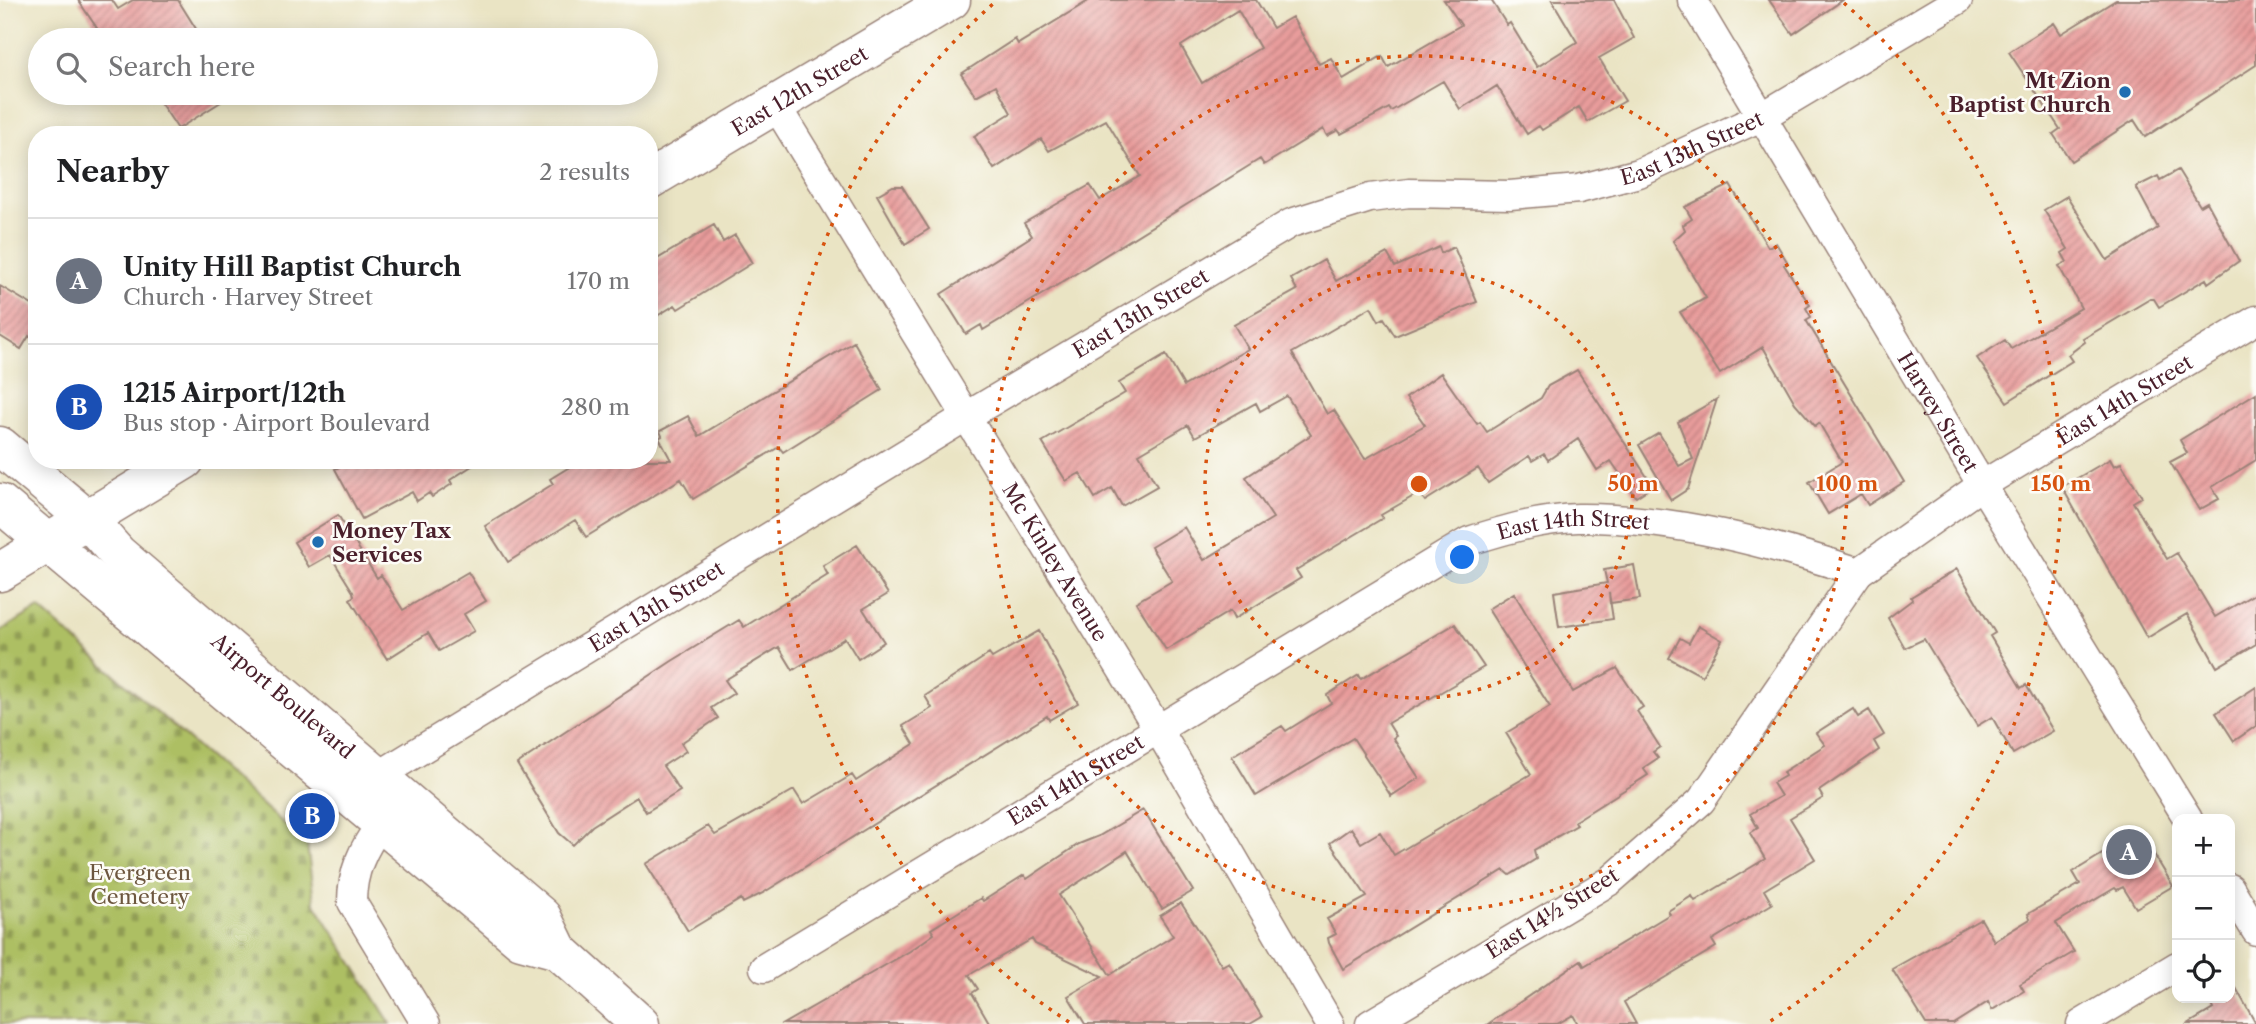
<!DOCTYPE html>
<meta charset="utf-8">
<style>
body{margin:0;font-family:"Libre Caslon Text",serif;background:#f6f6f6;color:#202124}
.controls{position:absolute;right:21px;bottom:21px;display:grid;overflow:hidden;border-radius:14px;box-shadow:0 4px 18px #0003}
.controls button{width:63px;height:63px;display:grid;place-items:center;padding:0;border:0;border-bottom:2px solid #e0e0e0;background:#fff;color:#202124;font:35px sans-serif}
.you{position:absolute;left:1463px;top:558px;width:24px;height:24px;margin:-18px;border:5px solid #fff;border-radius:50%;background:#1a73e8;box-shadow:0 0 0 10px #1a73e833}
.badge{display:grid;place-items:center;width:46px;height:46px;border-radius:50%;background:#ea580c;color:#fff;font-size:23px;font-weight:700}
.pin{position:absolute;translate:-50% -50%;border:4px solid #fff;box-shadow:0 2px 7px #0006}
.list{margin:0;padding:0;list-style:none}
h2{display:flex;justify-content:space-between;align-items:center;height:91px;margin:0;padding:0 28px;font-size:30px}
h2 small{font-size:23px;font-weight:400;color:#757577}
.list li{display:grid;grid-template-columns:46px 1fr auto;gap:21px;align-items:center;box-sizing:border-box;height:126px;padding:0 28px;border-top:2px solid #e0e0e0}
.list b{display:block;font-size:26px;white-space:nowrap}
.list p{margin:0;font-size:23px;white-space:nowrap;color:#757577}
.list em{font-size:23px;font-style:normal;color:#757577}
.icon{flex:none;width:38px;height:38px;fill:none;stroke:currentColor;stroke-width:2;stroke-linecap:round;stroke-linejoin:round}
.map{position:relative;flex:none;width:2256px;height:1024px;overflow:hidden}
.search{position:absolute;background:#fff;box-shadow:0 4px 18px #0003;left:28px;top:28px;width:630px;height:77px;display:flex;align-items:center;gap:18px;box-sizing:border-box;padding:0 24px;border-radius:38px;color:#757577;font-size:26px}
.panel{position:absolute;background:#fff;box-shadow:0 4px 18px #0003;left:28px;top:126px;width:630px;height:343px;border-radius:28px}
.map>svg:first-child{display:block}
</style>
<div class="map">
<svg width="2256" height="1024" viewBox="0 0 2256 1024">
<defs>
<pattern id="cemetery-stones" width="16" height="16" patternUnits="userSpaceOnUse" patternTransform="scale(1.75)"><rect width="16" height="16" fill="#adbf63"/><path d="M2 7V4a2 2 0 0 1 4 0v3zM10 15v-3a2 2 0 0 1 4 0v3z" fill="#8f9b52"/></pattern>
<pattern id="building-hatch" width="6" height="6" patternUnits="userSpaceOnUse" patternTransform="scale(1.75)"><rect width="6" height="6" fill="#e89c9b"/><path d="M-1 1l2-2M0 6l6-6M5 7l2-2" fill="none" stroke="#be7f7f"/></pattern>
</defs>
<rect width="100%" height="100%" fill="#fdfcf7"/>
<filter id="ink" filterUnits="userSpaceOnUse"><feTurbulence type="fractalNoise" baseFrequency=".0143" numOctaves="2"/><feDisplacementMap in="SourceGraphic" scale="14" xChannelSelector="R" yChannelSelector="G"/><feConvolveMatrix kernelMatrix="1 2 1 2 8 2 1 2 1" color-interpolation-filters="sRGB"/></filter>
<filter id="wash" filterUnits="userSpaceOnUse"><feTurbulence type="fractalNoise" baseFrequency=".00686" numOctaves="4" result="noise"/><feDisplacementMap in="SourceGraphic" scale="28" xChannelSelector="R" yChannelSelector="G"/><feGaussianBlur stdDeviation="1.57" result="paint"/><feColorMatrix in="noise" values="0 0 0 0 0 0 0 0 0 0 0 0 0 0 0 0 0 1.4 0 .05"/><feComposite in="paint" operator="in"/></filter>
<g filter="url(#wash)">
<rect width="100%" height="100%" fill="#eae4c4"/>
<path fill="url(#cemetery-stones)" stroke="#7c6f47" stroke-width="2" d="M39,608L307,844L314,902L391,1024H0V631Z"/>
<g id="blocks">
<path fill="url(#building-hatch)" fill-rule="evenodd" d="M78,0H112L118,9L133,0H178L203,40H105Z
M1090,0H1256L1273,28L1292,17L1319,64L1331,58L1343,79L1382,56L1388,67L1461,25L1444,0H1491L1507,25L1510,23L1537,67L1577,42L1552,0H1614L1634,38L1599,58L1625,101L1588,122L1579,107L1542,130L1539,126L1527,134L1497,86L1460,109L1443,81L1391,111L1389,108L1341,134L1338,130L1327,136L1323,129L1264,165L1260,159L1051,289L983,330L981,325L966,334L941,294L1032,236L1024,223L1090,185L1100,200L1140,176L1106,120L1049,151L1041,139L994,169L974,136L1011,113L996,85L976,96L961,74L1015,39L1018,44ZM1238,10L1260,48L1202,83L1181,46Z
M1769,0H1843L1793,34Z
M2116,0H2256V65L2145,137L2134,120L2071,161L2053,134L2060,129L2009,52L2054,23L2061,34Z
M154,93H235L178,129Z
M2178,170L2200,206L2207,202L2239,261L2208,283L2206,279L2159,307L2154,299H2150L2083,339L2085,342L2068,355L2072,361L2007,402L1977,358L2005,340L2011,349L2081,308L2059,266L2067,262L2062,253L2068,249L2044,210L2067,196L2107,260L2158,228L2136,187L2158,176L2160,180Z
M1730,185L1768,247L1776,243L1788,263L1784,265L1810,305L1806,308L1811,317L1806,320L1904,482L1868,505L1861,494L1828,514L1809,482L1842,462L1819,423L1815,426L1795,403L1763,347L1720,374L1680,312L1706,298L1673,241L1685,230L1683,225L1692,219L1685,207Z
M893,186H902L929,229L905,244L877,195Z
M714,225L723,242L735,235L752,263L678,309L675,305L657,316L649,303V264Z
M1439,247L1441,253L1454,247L1477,302L1395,336L1384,318L1379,321L1371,307L1292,353L1327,414L1334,410L1365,459L1425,425L1406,398L1441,373L1477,424L1480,422L1487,432L1541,398L1548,386L1577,370L1653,486L1636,497L1611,461L1597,470L1578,439L1548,460L1544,454L1532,461L1529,456L1488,483L1478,468L1425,501L1419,493L1381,515L1383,518L1296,570L1301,578L1234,619L1230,611L1166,650L1136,602L1172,581L1151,547L1184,527L1204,560L1273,518L1246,477L1311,435L1287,396L1260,411L1256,403L1195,437L1188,425L1139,454L1157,486L1122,506L1112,488L1095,498L1080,473L1066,481L1042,442L1125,393L1119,383L1166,355L1184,386L1248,349L1234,325L1297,290L1291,279L1324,260L1336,281L1387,253L1395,267Z
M0,286L37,308V341L29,336L21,349L0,336Z
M854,342L882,390L783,452L779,447L693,499L681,479L586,537L575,520L508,562L485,526L553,484L550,479L581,460H671L659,438L662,436L660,431L688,416L699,436Z
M2256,393V460L2212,487L2219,499L2199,510L2170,462L2187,453L2180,440Z
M1717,399L1688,489L1671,500L1639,445L1659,433L1679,466L1693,459L1678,422Z
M2110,459L2114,466L2121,463L2142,497L2133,502L2167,559L2177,553L2215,617L2256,593V644L2217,667L2187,614L2147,638L2062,487Z
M352,460H481L450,480L452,484L432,497L429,493L417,501L412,492L362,519L335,469Z
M338,515L377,578L381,575L403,610L468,572L486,601L464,614L474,631L439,651L428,633L387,659L350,599L354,596L353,592L330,555L309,567L294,542Z
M857,545L888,594L863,609L884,642L858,659L845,638L793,670L779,647L725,680L734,693L711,708L718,718L681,743L686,751L663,766L680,791L646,812L637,797L592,826L573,845L559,833L517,764L672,661L739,620L744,627L828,575L823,566Z
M1634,565L1640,599L1610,603L1609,593L1613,619L1559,627L1554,592L1607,583L1604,570Z
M1957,569L1995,633L1990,636L2021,688L2026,685L2053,731L2013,754L1992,717L1977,726L1924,639L1905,648L1888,618L1912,600L1911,597Z
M1514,593L1573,692L1617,668L1643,707L1637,711L1660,747L1653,752L1658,758L1643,768L1648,775L1575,821L1577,825L1534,850L1536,859L1510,875L1504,870L1343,969L1329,943L1328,938L1336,934L1327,919L1367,897L1330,843L1351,828L1361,843L1380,832L1394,855L1531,774L1506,733L1550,707L1488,609Z
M1455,624L1484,667L1388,723L1396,736L1393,738L1419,778L1391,796L1353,738L1256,796L1232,756L1282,726L1286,731L1331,703L1327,695L1359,675L1361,679Z
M1698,626L1722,640L1702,676L1669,658L1680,638L1689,643Z
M1039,631L1078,703L1049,720L1047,716L763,893L743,903L741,899L688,931L646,864L708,826L715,835L794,790L803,804L852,775L856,781L914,744L903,726L932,708L925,696L989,654L992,658Z
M2256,687V726L2234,741L2216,713Z
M1853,709L1858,717L1869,710L1884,735L1874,741L1879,750L1819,791L1823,798L1790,818L1815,859L1764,890L1772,904L1712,940L1716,947L1624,1002L1636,1024H1578L1573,1015L1557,1024H1488L1581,960L1584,966L1670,914L1668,911L1692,896L1695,901L1765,859L1750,833L1758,828L1750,814L1781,796L1773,783L1785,776L1783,772L1825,745L1816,733Z
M1143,810L1193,891L1162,909L1127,851L1059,895L1110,975L1173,936L1160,916L1181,903L1222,966L1229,962L1262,1017L1250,1024H1085L1068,996L1102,976L1035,944L1032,939L969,975L978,989L972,993L990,1024H783L910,951L934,934L931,929L981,898L983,901L1024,875L1027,879L1079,844L1099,836Z
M2140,831L2173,886L2136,908L2123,887L2117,890L2115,888L2056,923L2074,952L2020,984L2024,991L1992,1010L1988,1002L1953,1024H1926L1892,969L1981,919L1994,941L2030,919L2028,914L2080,884L2073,872Z
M2236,988L2256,1024H2188L2213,1009L2210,1003L2219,998H2230V991Z"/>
</g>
</g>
<g filter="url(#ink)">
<use href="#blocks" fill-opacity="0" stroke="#9a8278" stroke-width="2"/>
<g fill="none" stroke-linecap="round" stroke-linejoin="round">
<g stroke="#9a8278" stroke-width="31">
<g id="street">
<path id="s1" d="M1692,0L1982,485L2188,819"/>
<path id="s2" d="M775,104L1158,729L1330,1024"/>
<path id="s3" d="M378,776L967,416L1291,223L1370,198L1409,193L1510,195L1579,189L1639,173L1763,116L1958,0"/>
<path d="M381,824C363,848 352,872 352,902L426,1024"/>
<path d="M2230,888L2256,931"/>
<path id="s4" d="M764,968L1469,541C1504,530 1541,519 1578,518C1674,517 1769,543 1859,572L1982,485L2256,320"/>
<path d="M1370,1024L1610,881L1701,801L1859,572"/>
<path d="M2081,1024L2177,966"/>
</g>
</g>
<g stroke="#9a8278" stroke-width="41">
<g id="secondary">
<path id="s5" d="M649,180L951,0"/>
<path d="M0,572L185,460"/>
</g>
</g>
<g stroke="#9a8278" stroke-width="41">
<g id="primary">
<path id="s6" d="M0,446L87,519L118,554L542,917L558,950L640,1024"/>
<path d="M0,503L521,940L558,950"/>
</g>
</g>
<use href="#street" stroke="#fff" stroke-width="28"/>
<use href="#secondary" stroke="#fff" stroke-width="38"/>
<use href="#primary" stroke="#fff" stroke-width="38"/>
</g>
</g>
<g fill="none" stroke="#d8530f" stroke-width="3.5" stroke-dasharray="3.5 7">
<circle cx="1419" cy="484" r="214"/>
<circle cx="1419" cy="484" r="428"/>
<path d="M1069 1022A642 642 0 0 1 994 3M1844 3A642 642 0 0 1 1769 1022"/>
</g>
<g fill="#1f6fb2" stroke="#fdfcf7" stroke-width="2.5">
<circle cx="2125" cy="92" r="7"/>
<circle cx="318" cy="542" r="7"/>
</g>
<g text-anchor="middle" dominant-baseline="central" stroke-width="5" stroke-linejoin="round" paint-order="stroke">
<g font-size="21" font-weight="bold" fill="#4a1f2b" stroke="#fdfcf7" text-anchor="end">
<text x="2111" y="80">Mt Zion<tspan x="2111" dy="24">Baptist Church</tspan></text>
<text x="332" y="530" text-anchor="start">Money Tax<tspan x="332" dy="24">Services</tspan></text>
</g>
<g font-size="21" fill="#4a1f2b" stroke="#fdfcf7">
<text stroke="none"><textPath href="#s5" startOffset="175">East 12th Street</textPath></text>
<text stroke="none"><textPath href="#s3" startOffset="1480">East 13th Street</textPath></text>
<text stroke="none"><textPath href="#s3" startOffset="892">East 13th Street</textPath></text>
<text stroke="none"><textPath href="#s4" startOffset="1540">East 14th Street</textPath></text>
<text stroke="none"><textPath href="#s1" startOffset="480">Harvey Street</textPath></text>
<text stroke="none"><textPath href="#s4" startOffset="931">East 14th Street</textPath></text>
<text stroke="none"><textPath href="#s2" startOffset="537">Mc Kinley Avenue</textPath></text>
<text stroke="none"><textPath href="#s3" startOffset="326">East 13th Street</textPath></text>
<text stroke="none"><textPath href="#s6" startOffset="378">Airport Boulevard</textPath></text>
<text stroke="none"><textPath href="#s4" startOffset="364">East 14th Street</textPath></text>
<text transform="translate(1552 913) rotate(-32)">East 14½ Street</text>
</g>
<g font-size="21" fill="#6d573f" stroke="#fdfcf7">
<text x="140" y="872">Evergreen<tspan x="140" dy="24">Cemetery</tspan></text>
</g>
</g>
<circle cx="1419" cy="484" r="10" fill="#d8530f" stroke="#fdfcf7" stroke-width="3.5"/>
<g font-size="21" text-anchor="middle" font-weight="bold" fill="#d8530f" stroke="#fdfcf7" stroke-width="5" stroke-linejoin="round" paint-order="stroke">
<text x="1633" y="491">50 m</text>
<text x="1847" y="491">100 m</text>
<text x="2061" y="491">150 m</text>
</g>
</svg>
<div class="controls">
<button>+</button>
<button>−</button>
<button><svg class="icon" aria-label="locate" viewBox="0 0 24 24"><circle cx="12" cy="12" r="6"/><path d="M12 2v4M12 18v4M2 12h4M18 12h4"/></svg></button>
</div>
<div class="you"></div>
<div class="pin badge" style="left:2129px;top:852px;background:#6b7280">A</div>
<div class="pin badge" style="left:312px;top:816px;background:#1a4fb4">B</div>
<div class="search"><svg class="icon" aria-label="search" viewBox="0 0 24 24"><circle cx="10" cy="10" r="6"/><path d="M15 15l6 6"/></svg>Search here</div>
<section class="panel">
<h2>Nearby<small>2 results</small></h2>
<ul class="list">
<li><span class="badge" style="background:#6b7280">A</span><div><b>Unity Hill Baptist Church</b><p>Church · Harvey Street</p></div><em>170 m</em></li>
<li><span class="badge" style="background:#1a4fb4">B</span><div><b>1215 Airport/12th</b><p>Bus stop · Airport Boulevard</p></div><em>280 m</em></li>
</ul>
</section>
</div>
